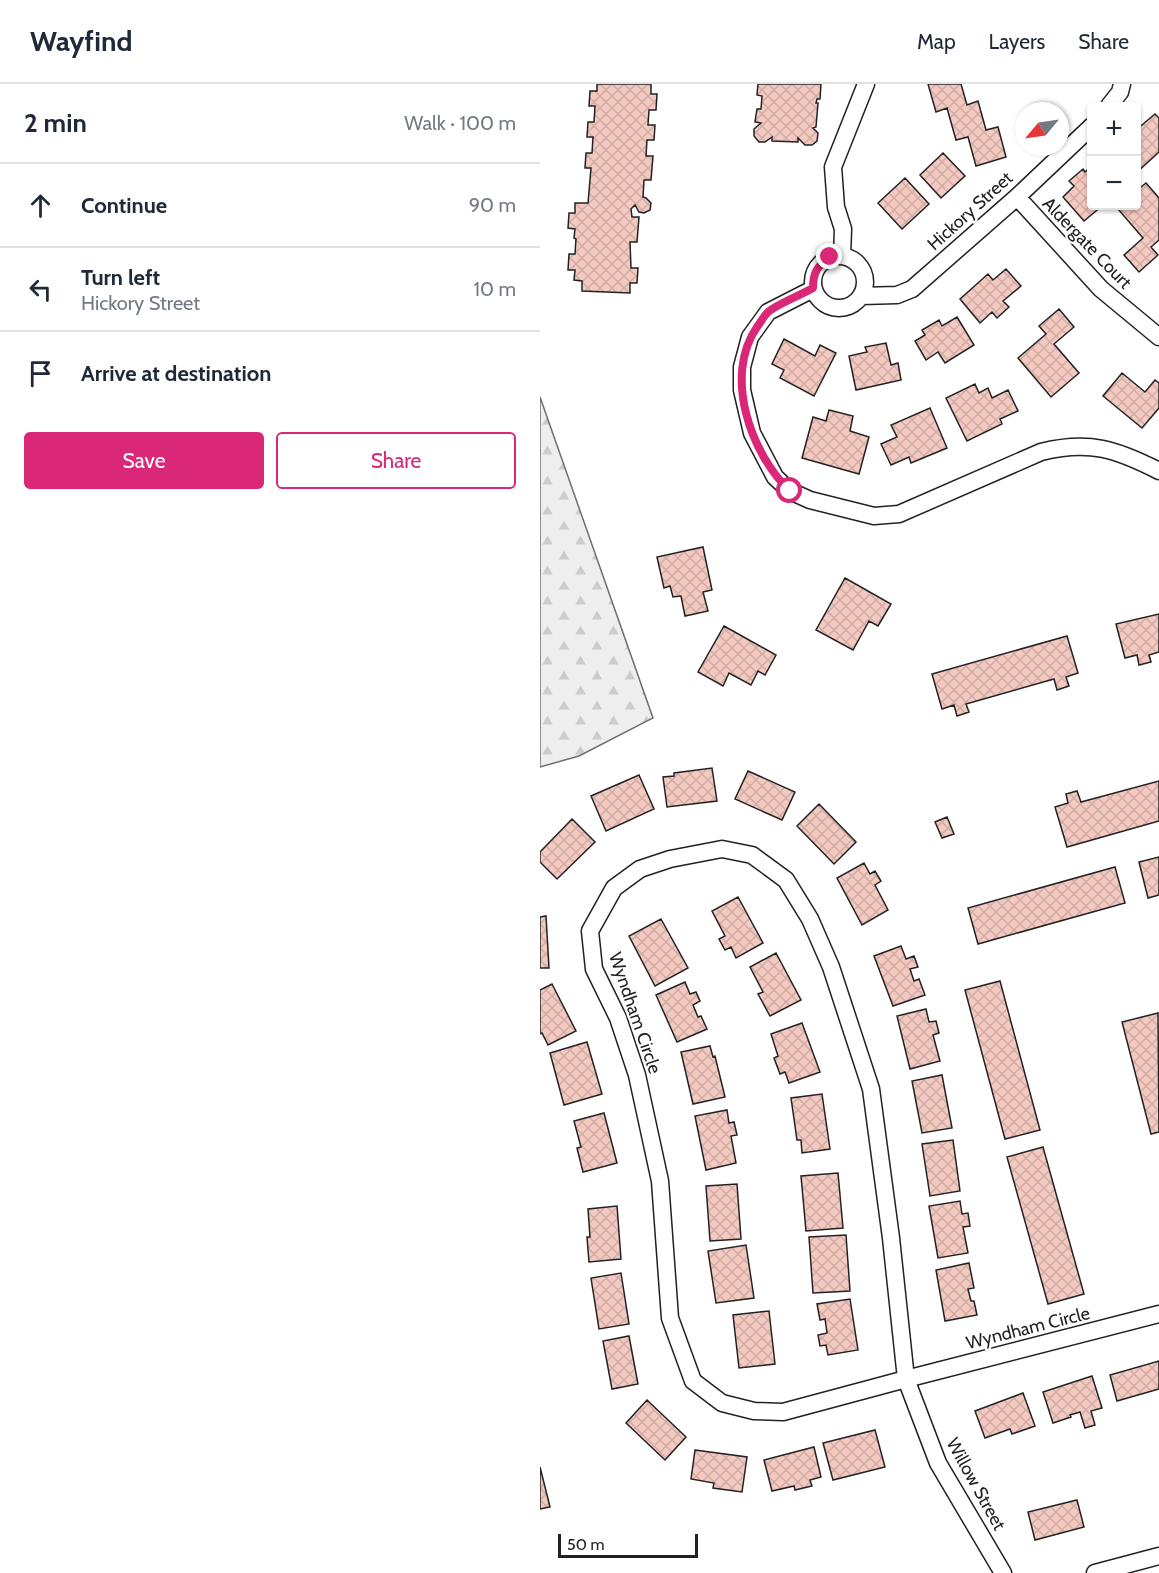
<!DOCTYPE html>
<meta charset="utf-8">
<style>
body{margin:0;font-family:Cabin,sans-serif;background:#f2f2f3;color:#1f2937}
.controls{position:absolute;right:18px;top:18px;display:grid;overflow:hidden;border-radius:6px;box-shadow:0 2px 4px #0004}
.controls button{width:54px;height:54px;display:grid;place-items:center;padding:0;border:0;border-bottom:2px solid #e0e1e3;background:#fff;color:#1f2937;font:30px sans-serif}
.compass{position:absolute;left:475px;top:18px;width:54px;height:54px;border-radius:50%;background:#fff;box-shadow:0 2px 4px #0004;rotate:241deg}
.scale{position:absolute;left:18px;bottom:15px;width:140px;box-sizing:border-box;padding-left:6px;border:3px solid #222;border-top:0;font-size:16px;line-height:21px;white-space:nowrap;color:#222;-webkit-text-stroke:4px #fff;paint-order:stroke}
.stop{position:absolute;width:18px;height:18px;margin:-14px;border:4px solid #db2777;border-radius:50%;background:#fff}
.stop.end{background:#db2777;border-color:#fff;box-shadow:0 2px 6px #0008}
.list{margin:0;padding:0;list-style:none}
h2{display:flex;justify-content:space-between;align-items:center;height:78px;margin:0;padding:0 24px;font-size:26px}
h2 small{font-size:20px;font-weight:400;color:#747a83}
.list li{display:grid;grid-template-columns:39px 1fr auto;gap:18px;align-items:center;box-sizing:border-box;height:84px;padding:0 24px;border-top:2px solid #e0e1e3}
.list b{display:block;font-size:22px;white-space:nowrap}
.list p{margin:0;font-size:20px;white-space:nowrap;color:#747a83}
.list em{font-size:20px;font-style:normal;color:#747a83}
.actions{display:flex;gap:12px;padding:18px 24px}
.actions a{flex:1;padding:14px 0;border:2px solid #db2777;border-radius:6px;text-align:center;font-size:21px;color:#db2777}
.actions .main{background:#db2777;color:#fff}
.icon{flex:none;width:33px;height:33px;fill:none;stroke:currentColor;stroke-width:2;stroke-linecap:round;stroke-linejoin:round}
.map{position:relative;flex:none;width:619px;height:1489px;overflow:hidden}
header{display:flex;align-items:center;gap:36px;box-sizing:border-box;height:84px;padding:0 30px;background:#fff;border-bottom:2px solid #e0e1e3}
header strong{font-size:28px}
nav{display:flex;gap:33px;margin-inline-start:auto;font-size:21px}
main{display:flex}
aside{flex:1;background:#fff}
.map>svg:first-child{display:block}
</style>
<header>
<strong>Wayfind</strong>
<nav><a>Map</a><a>Layers</a><a>Share</a></nav>
</header>
<main>
<aside>
<h2>2 min<small>Walk · 100 m</small></h2>
<ul class="list">
<li><svg class="icon" aria-label="ahead" viewBox="0 0 24 24"><path d="M12 20V5M6 11l6-6 6 6"/></svg><div><b>Continue</b></div><em>90 m</em></li>
<li><svg class="icon" aria-label="left" viewBox="0 0 24 24"><path d="M17 20v-9H6M10 6l-5 5 5 5"/></svg><div><b>Turn left</b><p>Hickory Street</p></div><em>10 m</em></li>
<li><svg class="icon" aria-label="arrive" viewBox="0 0 24 24"><path d="M6 21V4h12l-3 4 3 4H6"/></svg><div><b>Arrive at destination</b></div></li>
</ul>
<div class="actions"><a class="main">Save</a><a>Share</a></div>
</aside>
<div class="map">
<svg width="619" height="1489" viewBox="0 0 619 1489">
<defs>
<pattern id="forest-firs" width="22" height="20" patternUnits="userSpaceOnUse" patternTransform="scale(1.5)"><rect width="22" height="20" fill="#eee"/><path d="M5 1l3.5 6h-7zM16 11l3.5 6h-7z" fill="#ccc"/></pattern>
<pattern id="building-cross-hatch" width="8" height="8" patternUnits="userSpaceOnUse" patternTransform="scale(1.5)"><rect width="8" height="8" fill="#f3c9c0"/><path d="M0 0l8 8M0 8l8-8" fill="none" stroke="#d0aca5"/></pattern>
</defs>
<rect width="100%" height="100%" fill="#fff"/>
<path fill="url(#forest-firs)" stroke="#6f6f6f" stroke-width="1.5" d="M0,313L113,634L39,672L0,683Z"/>
<path fill="url(#building-cross-hatch)" stroke="#222" stroke-width="1.5" d="M57,0H111V10H117L116,26H109L108,41H115L114,56H107L106,72H113L111,96H104L103,113L106,114L111,119L110,126L104,129L99,128L95,121L91,125L92,133H99L97,158H90L91,184H98L97,199H90V209L42,207V197L34,196L35,186H28L29,170H35L36,155L34,154L35,145L28,144L29,129H35V119H48L51,84H45L46,69H52L53,53H47L48,38H54L55,22H49L50,7H57Z
M218,0H281L280,15H277L276,19H278L276,43L273,44L278,49L277,57L272,61H265L258,54V58L232,57V53L225,58H219L214,52V45L221,39L215,38L217,25H221L222,12L217,11Z
M388,0H421L427,21L438,17L446,46L458,43L466,73L436,82L428,53L416,56L407,24L396,28Z
M615,30L619,34V68L596,89V46Z
M403,69L425,92L401,114L380,91Z
M552,82V122H562L544,137L523,113L534,102L529,97L543,85L545,88Z
M365,94L389,120L362,145L338,119Z
M606,99L619,114V156L611,163L618,171L599,188L584,171L603,154L577,124L580,122H596V107Z
M466,185L481,202L463,217L469,223L457,234L452,228L440,239L420,215L448,190L453,196Z
M519,225L534,243L514,260L539,289L511,313L478,274L506,250L499,242Z
M417,233L434,261L405,279L398,268L386,276L375,257L385,251L382,246L399,236L402,242Z
M244,255L275,272L280,261L296,269L274,312L240,294L244,286L232,280Z
M346,259L351,281L358,279L361,296L316,306L309,272L327,268L325,263Z
M582,289L605,308L615,296L619,299V324L602,344L563,312Z
M435,300L439,309L448,304L452,314L468,306L478,327L460,335L462,340L427,357L406,314Z
M390,324L407,364L371,379L369,373L351,381L341,360L357,353L351,341Z
M289,326L313,332L310,347L329,353L319,390L262,374L273,333L286,337Z
M163,463L172,506L163,508L168,527L145,532L141,512L133,513L130,502L124,504L117,473Z
M305,494L351,520L338,542L329,537L313,566L276,546Z
M619,530V568L609,571L611,578L599,581L597,571L585,574L576,540Z
M184,542L236,571L225,591L218,587L211,601L189,589L183,602L158,588Z
M527,552L538,589L526,593L529,602L517,606L514,595L426,620L429,628L417,632L414,621L402,625L392,590Z
M172,684L177,717L127,723L123,693L134,692V689Z
M208,687L255,708L242,736L195,715Z
M99,691L114,725L66,747L51,712Z
M619,697V737L527,763L515,723L528,719L526,710L537,707L541,718Z
M279,720L316,758L294,780L257,742Z
M407,733L414,750L402,754L395,738Z
M32,735L55,758L17,795L0,778V768Z
M619,773V811L608,814L599,778Z
M324,779L330,790L335,787L341,797L335,801L348,826L322,841L297,794Z
M575,783L585,819L438,860L428,824Z
M198,813L223,859L196,874L191,863L185,866L179,855L185,852L172,827Z
M6,832L9,884H0V833Z
M121,835L148,884L115,902L89,852Z
M361,862L366,875L374,872L378,883L370,885L374,897L379,895L385,911L353,922L334,872Z
M236,869L261,916L230,932L218,910L223,908L210,883Z
M460,897L500,1046L465,1055L425,906Z
M145,898L150,910L156,908L160,917L153,921L158,933L161,932L167,945L137,958L116,911Z
M12,900L36,947L8,961L2,949L0,950V906Z
M386,925L389,938L396,937L399,949L393,951L400,977L370,985L357,932Z
M618,929L619,1048L611,1050L582,938Z
M262,939L280,988L249,999L245,988L240,990L234,974L238,972L231,950Z
M47,958L62,1010L24,1021L10,969Z
M170,962L173,973L175,972L185,1013L153,1020L141,968Z
M402,991L412,1044L382,1049L372,997Z
M282,1010L290,1065L262,1069L261,1056H257L251,1014Z
M187,1026L189,1039L194,1038L197,1051L191,1052L196,1079L166,1086L155,1032Z
M64,1029L77,1079L43,1088L37,1064L41,1063L34,1037Z
M413,1056L420,1107L390,1112L382,1060Z
M503,1063L544,1210L508,1220L467,1073Z
M298,1089L303,1144L266,1147L261,1092Z
M197,1100L201,1155L170,1157L166,1102Z
M420,1117L422,1130L428,1129L430,1142L423,1143L428,1169L398,1174L389,1122Z
M77,1122L81,1175L49,1178L47,1153H50L48,1125Z
M306,1151L310,1207L273,1209L269,1153Z
M206,1161L214,1214L176,1219L168,1167Z
M429,1179L434,1204L428,1205L431,1217H434L437,1231L405,1237L396,1186Z
M81,1189L89,1240L59,1245L51,1194Z
M310,1215L318,1266L288,1271L286,1261L280,1262L278,1251L287,1249L285,1235L280,1236L277,1220Z
M229,1227L235,1280L199,1284L193,1231Z
M89,1252L98,1300L72,1305L63,1257Z
M619,1277V1305L577,1317L570,1291Z
M552,1292L562,1324L551,1327L555,1341L545,1344L540,1328L530,1331L531,1333L513,1339L503,1308Z
M483,1309L495,1342L472,1350L470,1345L445,1354L435,1327Z
M107,1316L146,1353L125,1376L86,1339Z
M335,1346L345,1383L293,1396L283,1359Z
M274,1363L281,1393L270,1396L272,1402L255,1406L254,1402L232,1407L224,1376Z
M155,1366L207,1373L202,1408L173,1404L174,1399L151,1395Z
M0,1383L10,1423L0,1425Z
M537,1416L544,1443L495,1456L488,1428Z"/>
<g fill="none" stroke-linecap="round" stroke-linejoin="round">
<g stroke="#222" stroke-width="19">
<path id="street" d="M569,22L580,8L582,0
M477,113L561,205L619,253
M273 198a26 26 0 1 1 52 0a26 26 0 1 1-52 0Z
M302,172L303,145L296,123L293,83L326,0
M273,205L228,228L210,253L202,283V306L212,349L235,393L250,407L270,416L334,432L359,430L501,368C549,356 576,365 619,387
M321,212L357,211L372,205L477,113L552,42
M182,765L212,771L246,796L270,835L291,883L331,1005L351,1154L366,1295L243,1328L214,1327L182,1319L153,1297L130,1234L120,1097L115,1074L97,991L78,934L54,885L50,847L74,804L100,785L130,775Z
M463,1489L398,1379L366,1295L619,1230
M555,1489L619,1472"/>
</g>
<use href="#street" stroke="#fff" stroke-width="16"/>
</g>
<g fill="none" stroke-linecap="round" stroke-linejoin="round">
<path stroke="#db2777" stroke-width="8" d="M250,407C211,370 183,292 217,243C220,239 224,232 228,228C237,220 261,211 273,204C273,189 277,182 290,173"/>
</g>
<g text-anchor="middle" dominant-baseline="central" stroke-width="4.5" stroke-linejoin="round" paint-order="stroke">
<g font-size="18" fill="#222" stroke="#fff">
<text transform="translate(430 127) rotate(-42)">Hickory Street</text>
<text transform="translate(547 159) rotate(46)">Aldergate Court</text>
<text transform="translate(95 929) rotate(71)">Wyndham Circle</text>
<text transform="translate(488 1244) rotate(-14)">Wyndham Circle</text>
<text transform="translate(436 1400) rotate(61)">Willow Street</text>
</g>
</g>
</svg>
<div class="controls">
<button>+</button>
<button>−</button>
</div>
<svg class="compass" viewBox="-18 -18 36 36"><path d="M0-13l5 13h-10z" fill="#e53935"/><path d="M0 13l5-13h-10z" fill="#747a83"/></svg>
<div class="scale">50 m</div>
<div class="stop" style="left:250px;top:407px"></div>
<div class="stop end" style="left:290px;top:173px"></div>
</div>
</main>
